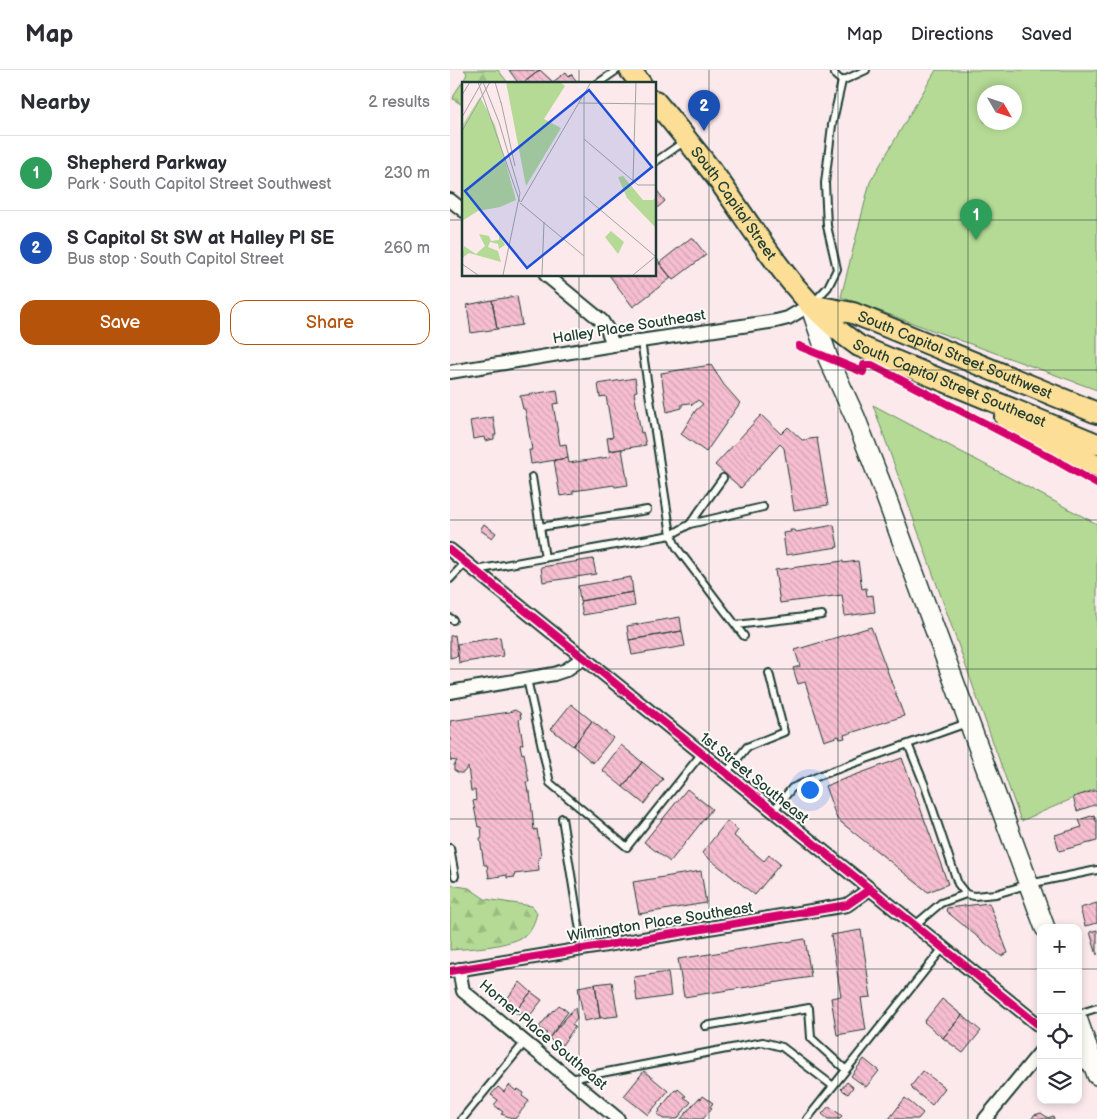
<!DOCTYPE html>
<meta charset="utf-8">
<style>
body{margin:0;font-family:"Balsamiq Sans",sans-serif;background:#f2f2f3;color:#2b2b33}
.controls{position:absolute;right:15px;bottom:15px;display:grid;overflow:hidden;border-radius:10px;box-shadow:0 2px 8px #0003}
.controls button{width:45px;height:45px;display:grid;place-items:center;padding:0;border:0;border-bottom:1px solid #e1e1e2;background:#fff;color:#2b2b33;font:25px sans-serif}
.compass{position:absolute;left:527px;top:15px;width:45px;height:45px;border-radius:50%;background:#fff;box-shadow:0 2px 8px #0003;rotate:129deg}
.you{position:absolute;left:359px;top:719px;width:18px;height:18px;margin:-12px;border:4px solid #fff;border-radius:50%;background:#1a73e8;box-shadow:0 0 0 8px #1a73e833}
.badge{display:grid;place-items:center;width:32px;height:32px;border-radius:50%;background:#b45309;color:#fff;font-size:16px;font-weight:700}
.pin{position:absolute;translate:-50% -41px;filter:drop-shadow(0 1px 2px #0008)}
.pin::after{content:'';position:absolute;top:26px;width:18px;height:15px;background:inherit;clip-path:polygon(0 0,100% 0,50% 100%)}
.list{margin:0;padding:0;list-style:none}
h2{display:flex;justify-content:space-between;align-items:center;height:65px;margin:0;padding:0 20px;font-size:21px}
h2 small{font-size:16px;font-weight:400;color:#7c7c81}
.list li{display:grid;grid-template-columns:32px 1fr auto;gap:15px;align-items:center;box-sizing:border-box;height:75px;padding:0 20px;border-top:1px solid #e1e1e2}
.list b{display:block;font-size:19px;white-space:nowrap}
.list p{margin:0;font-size:16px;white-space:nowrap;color:#7c7c81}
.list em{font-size:16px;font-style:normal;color:#7c7c81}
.actions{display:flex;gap:10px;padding:15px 20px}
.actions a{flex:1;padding:11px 0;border:1px solid #b45309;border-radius:15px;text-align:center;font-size:18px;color:#b45309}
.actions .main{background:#b45309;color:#fff}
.icon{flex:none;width:28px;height:28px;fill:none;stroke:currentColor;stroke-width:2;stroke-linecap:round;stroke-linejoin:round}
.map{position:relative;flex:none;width:647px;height:1049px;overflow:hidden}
header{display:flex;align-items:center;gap:30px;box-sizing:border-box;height:70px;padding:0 25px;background:#fff;border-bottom:1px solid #e1e1e2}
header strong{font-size:24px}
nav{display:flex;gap:28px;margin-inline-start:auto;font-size:18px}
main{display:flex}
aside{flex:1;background:#fff}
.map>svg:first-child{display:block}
</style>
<header>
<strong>Map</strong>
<nav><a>Map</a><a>Directions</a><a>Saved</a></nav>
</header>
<main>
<aside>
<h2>Nearby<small>2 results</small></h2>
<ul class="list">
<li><span class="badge" style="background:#2e9e5b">1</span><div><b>Shepherd Parkway</b><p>Park · South Capitol Street Southwest</p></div><em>230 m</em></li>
<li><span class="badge" style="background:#1a4fb4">2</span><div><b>S Capitol St SW at Halley Pl SE</b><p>Bus stop · South Capitol Street</p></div><em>260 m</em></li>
</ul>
<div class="actions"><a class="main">Save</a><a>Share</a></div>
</aside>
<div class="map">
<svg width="647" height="1049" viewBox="0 0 647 1049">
<defs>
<pattern id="forest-firs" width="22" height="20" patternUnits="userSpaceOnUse" patternTransform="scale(1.25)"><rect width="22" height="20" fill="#b5da95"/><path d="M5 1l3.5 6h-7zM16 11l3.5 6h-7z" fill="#9bbc81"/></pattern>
<pattern id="building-back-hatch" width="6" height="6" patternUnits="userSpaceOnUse" patternTransform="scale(1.25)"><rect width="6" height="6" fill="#f7bed1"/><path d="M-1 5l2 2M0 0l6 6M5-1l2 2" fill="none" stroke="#d3a4b4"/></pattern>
</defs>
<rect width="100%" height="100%" fill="#fbe9ec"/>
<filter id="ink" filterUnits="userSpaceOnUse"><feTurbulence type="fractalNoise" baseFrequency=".02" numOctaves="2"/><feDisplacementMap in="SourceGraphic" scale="10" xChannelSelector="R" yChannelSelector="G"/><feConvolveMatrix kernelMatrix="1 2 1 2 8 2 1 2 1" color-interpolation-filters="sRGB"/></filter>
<g filter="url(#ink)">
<path fill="url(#forest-firs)" stroke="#6a8c64" d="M14,0H48L59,14H14V36L3,29C5,19 14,13 17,3Z
M0,815L19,818L35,829L82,836L84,838L87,843C85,851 81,862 74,866C52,878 23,878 0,880Z"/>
<path fill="#b5da95" stroke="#6a8c64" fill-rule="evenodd" d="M486,0H647V320L391,227L420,112ZM534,22H564V52H534Z
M423,335L647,454V718L571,751Z"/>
<path fill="url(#building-back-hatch)" stroke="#1f3d34" d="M59,0H90L72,14H69Z
M90,0L103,12L116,2L119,6L121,4L129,14H72Z
M205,118L215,131L205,140Z
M242,167L256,185L223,210L209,193Z
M207,189L221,208L183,237L159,205H205V191Z
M67,226L72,255L47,259L42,230Z
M42,230L47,259L21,263L17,235Z
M261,295L274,315L290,333L256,382L231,364L246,340L253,334L248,330L242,335L240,333L232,334V338L217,342L211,303Z
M185,308L187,321L184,322L191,363L193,362L196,375L159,381L157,368L163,367L156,326L150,327L148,314Z
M107,320L109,333L103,334L110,375L116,374L118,388L81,394L79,380H82L75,339H73L70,326Z
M311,345L331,364L338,357L352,370L367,368L378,435L344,440L334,378L330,374L291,418L265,395Z
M43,347L46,365H44V369L35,371L34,367L23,369L20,351Z
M172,379L178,415L165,417L164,415L123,421V424L110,426L104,390L118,388L119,393L160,387L159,381Z
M34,454L46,463L42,468L30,460Z
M384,455L388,477L336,485L333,463L341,462L340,460H345L346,462Z
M143,489L146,504L93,512L91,497Z
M393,491V493L408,491L412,519L416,518L417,526L423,525L425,542L395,546L392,525L330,533L325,500Z
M181,507L183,522L130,531L128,516Z
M183,522L185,536L133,545L130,531Z
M230,547L232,561L179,570L177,556Z
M421,557L454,646L394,665L395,668L390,669L389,666L374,671L355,612L348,614L343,598L350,596L345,580Z
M232,561L235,576L182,585L179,570Z
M5,565L8,586L0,588V566Z
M50,567L53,586L9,593L7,574Z
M121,634L142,651L123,676L101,659Z
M65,640L70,643L71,648L69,650L73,674L70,675L72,684L74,683L79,712H76L78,722H80L84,760L87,759L91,787L88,788L89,801L64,804L65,807L57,808V805L39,808L37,795H34L30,768L32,767L31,757H28L23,731L26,730L25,720L21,721L18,697L13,703H9L4,700V695L7,691L0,690V651L59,642Z
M142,651L163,668L143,693L123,676Z
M171,675L192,692L173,717L152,700Z
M452,688L498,814L478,822L387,749L375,716Z
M192,692L213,709L194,734L173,717Z
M237,719L262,739L220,792L194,772Z
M647,720V734L627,741L623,727Z
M644,745L646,751H647V771L609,781L605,765L632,757L629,750Z
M277,751L288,760L284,766L314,791L319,785L330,794L305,825L252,783Z
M251,801L256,833L189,844L183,812Z
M539,833L558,883L551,886L496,841L497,838Z
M647,833V853L635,856L630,838Z
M411,860L421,927L411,928L416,960L387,965L381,928L391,926L381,865Z
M647,860V885L640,862Z
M355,869L361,907L234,927L228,889Z
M218,902L221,926L187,931L184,907Z
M70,912L81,922L65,942L61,938L63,936L56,930Z
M162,912L168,946L150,948L145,914Z
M145,914L150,948L134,951L128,917Z
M81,922L92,930L78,948L71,942L69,945L65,942Z
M492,929L512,945L493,968L474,952Z
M109,935L118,942L99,968L95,965L97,963L89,957L103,940L104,941Z
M125,937L127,949L122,955L125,957L112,975L105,969L103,972L99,968Z
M512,945L531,961L513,983L493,968Z
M414,989L429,1001L416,1017L401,1006Z
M194,1001L218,1021L198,1045L174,1026Z
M473,1001L495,1018L482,1035L462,1019L463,1018L461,1016Z
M397,1012L403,1017L398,1024L391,1019Z
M59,1015L66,1021L68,1019L74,1023L72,1026L79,1031L65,1049L51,1044L53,1042L44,1035L48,1030L41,1025L48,1017L54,1022Z
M228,1019L236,1026L234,1027L241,1032L227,1049H213L207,1044L210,1041L209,1040L225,1020L227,1021Z
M253,1026L263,1033L260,1037L262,1038L253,1049H231L249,1028L251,1029Z
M455,1028L473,1043L468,1049H439Z
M379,1036L392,1046L390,1049H378L372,1044Z
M591,1043L598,1048L603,1046L604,1049H582L584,1045Z"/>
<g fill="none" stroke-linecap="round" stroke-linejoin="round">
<g stroke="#1f3d34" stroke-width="10">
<path id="lane" d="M383,0L386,6L392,11
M392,11L416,0
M147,14L167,0
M205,92L235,71
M365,231L378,217L387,199L377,156L375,113L382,55L392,11
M82,407L95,488
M240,454L273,408
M90,457L197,440
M26,500L221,465L191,271
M0,509L15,493
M0,548L3,550
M286,555L372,545
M294,566L227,478L221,465L240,454L313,437
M77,609L100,713L177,777L252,683
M458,674L475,716L508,814L516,824L524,826L546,824L579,814L647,800
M276,703L297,677L334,662L319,603
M323,741L342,718L371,705L517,653
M112,748L133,879
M0,778L5,806
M465,855L491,833L516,824
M628,944L647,938
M255,956L359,938L361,968L396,1000
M120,1009L313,972L332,977L383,1016
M12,1049L75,972
M357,1049L493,878"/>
</g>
<g stroke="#1f3d34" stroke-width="16">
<path id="street" d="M0,130L14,141
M96,205L152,251L157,259L163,275
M0,302L163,275L326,251L338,248L360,235
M0,480L591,957
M0,622L104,604L116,600L133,588
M9,899L13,921L168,1049
M0,901L397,835L420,819
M628,987L645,1000
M535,1049L591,981"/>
</g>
<g stroke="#1f3d34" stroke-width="22">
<path id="secondary" d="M360,235L378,288L405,347L430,411L595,858
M628,951L647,1005"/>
</g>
<g stroke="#1f3d34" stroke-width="24">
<g id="primary">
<path d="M180,0L191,14"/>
<path id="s1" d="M205,31C226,56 247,82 267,108C311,169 346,233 409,276L647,374"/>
<path id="s2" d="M360,235L403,243L647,343"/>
<path d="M555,347L573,358L647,396"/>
</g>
</g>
<use href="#lane" stroke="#fdfcf7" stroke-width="6"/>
<use href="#street" stroke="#fdfcf7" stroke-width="12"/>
<use href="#secondary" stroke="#fdfcf7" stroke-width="19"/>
<use href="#primary" stroke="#fcde96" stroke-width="20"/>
<g stroke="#fdfcf7" stroke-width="11">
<path id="cycleway" d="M349,276L413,302L414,295H422L600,387L647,414
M0,480L591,957
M0,901L397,835L420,819"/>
</g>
<use href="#cycleway" stroke="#d6006c" stroke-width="8"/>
</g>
</g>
<path fill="none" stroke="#1f3d34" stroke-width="1" stroke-opacity="0.55" d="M129,0V14M259,0V1049M388,0V1049M518,0V1049M0,150H14M205,150H647M129,205V1049M0,300H647M0,450H647M0,599H647M0,749H647M0,899H591M628,899H647"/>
<g text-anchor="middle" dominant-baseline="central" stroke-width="4" stroke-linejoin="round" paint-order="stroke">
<g font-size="15" fill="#1f3d34" stroke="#fdfcf7">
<text stroke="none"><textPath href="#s1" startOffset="129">South Capitol Street</textPath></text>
<text transform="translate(179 257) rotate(-9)">Halley Place Southeast</text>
<text stroke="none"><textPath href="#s2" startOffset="154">South Capitol Street Southwest</textPath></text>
<text stroke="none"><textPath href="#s1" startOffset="418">South Capitol Street Southeast</textPath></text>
<text transform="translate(304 708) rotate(39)">1st Street Southeast</text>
<text transform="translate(210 852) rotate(-9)">Wilmington Place Southeast</text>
<text transform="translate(93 965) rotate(40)">Horner Place Southeast</text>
</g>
</g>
<g transform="translate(12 12)">
<rect width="194" height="194" fill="#fbe9ec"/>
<path d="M161,94L181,118H191L194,115V146L165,116L156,95ZM149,149L162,160L156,172L143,155ZM37,151L43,163L37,167L36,162L28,160L26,165L36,169L39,180L7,171L0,176L2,164L14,172L23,164L17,152L27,154L29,159L37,158Z" fill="#b5da95"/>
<path d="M44,0H98L103,4L82,37L99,46L64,104ZM18,15L33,43L54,118L38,125L16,129L0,139V44Z" fill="#b5da95"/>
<path fill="none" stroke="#a3a4a2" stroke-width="1" d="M16,0L58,120M21,0L37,40L58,111L41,193M33,0L39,21M0,13L8,0M122,13V193M39,20L53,84M117,21L194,22M0,35L20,0M0,49L28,0M122,57L176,103H194M171,99L174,0M122,114L193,174M59,120L129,0M58,121L122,174M0,182L16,193M80,193L82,140M171,193L194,174"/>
<path fill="#1d4ed8" fill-opacity="0.15" stroke="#1d4ed8" stroke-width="2.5" d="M127,8L190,85L65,186L3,109Z"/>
<rect width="194" height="194" fill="none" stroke="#1f3d34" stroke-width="2.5"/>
</g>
</svg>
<div class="controls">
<button>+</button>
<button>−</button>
<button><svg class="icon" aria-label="locate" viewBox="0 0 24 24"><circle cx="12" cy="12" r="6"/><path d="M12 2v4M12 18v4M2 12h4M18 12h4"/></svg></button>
<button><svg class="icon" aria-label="layers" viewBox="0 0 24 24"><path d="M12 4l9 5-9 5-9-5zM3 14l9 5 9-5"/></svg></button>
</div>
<svg class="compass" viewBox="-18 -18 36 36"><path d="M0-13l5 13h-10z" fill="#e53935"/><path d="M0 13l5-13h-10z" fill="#7c7c81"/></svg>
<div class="you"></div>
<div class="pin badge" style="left:526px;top:170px;background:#2e9e5b">1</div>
<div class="pin badge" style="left:254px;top:61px;background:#1a4fb4">2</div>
</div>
</main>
